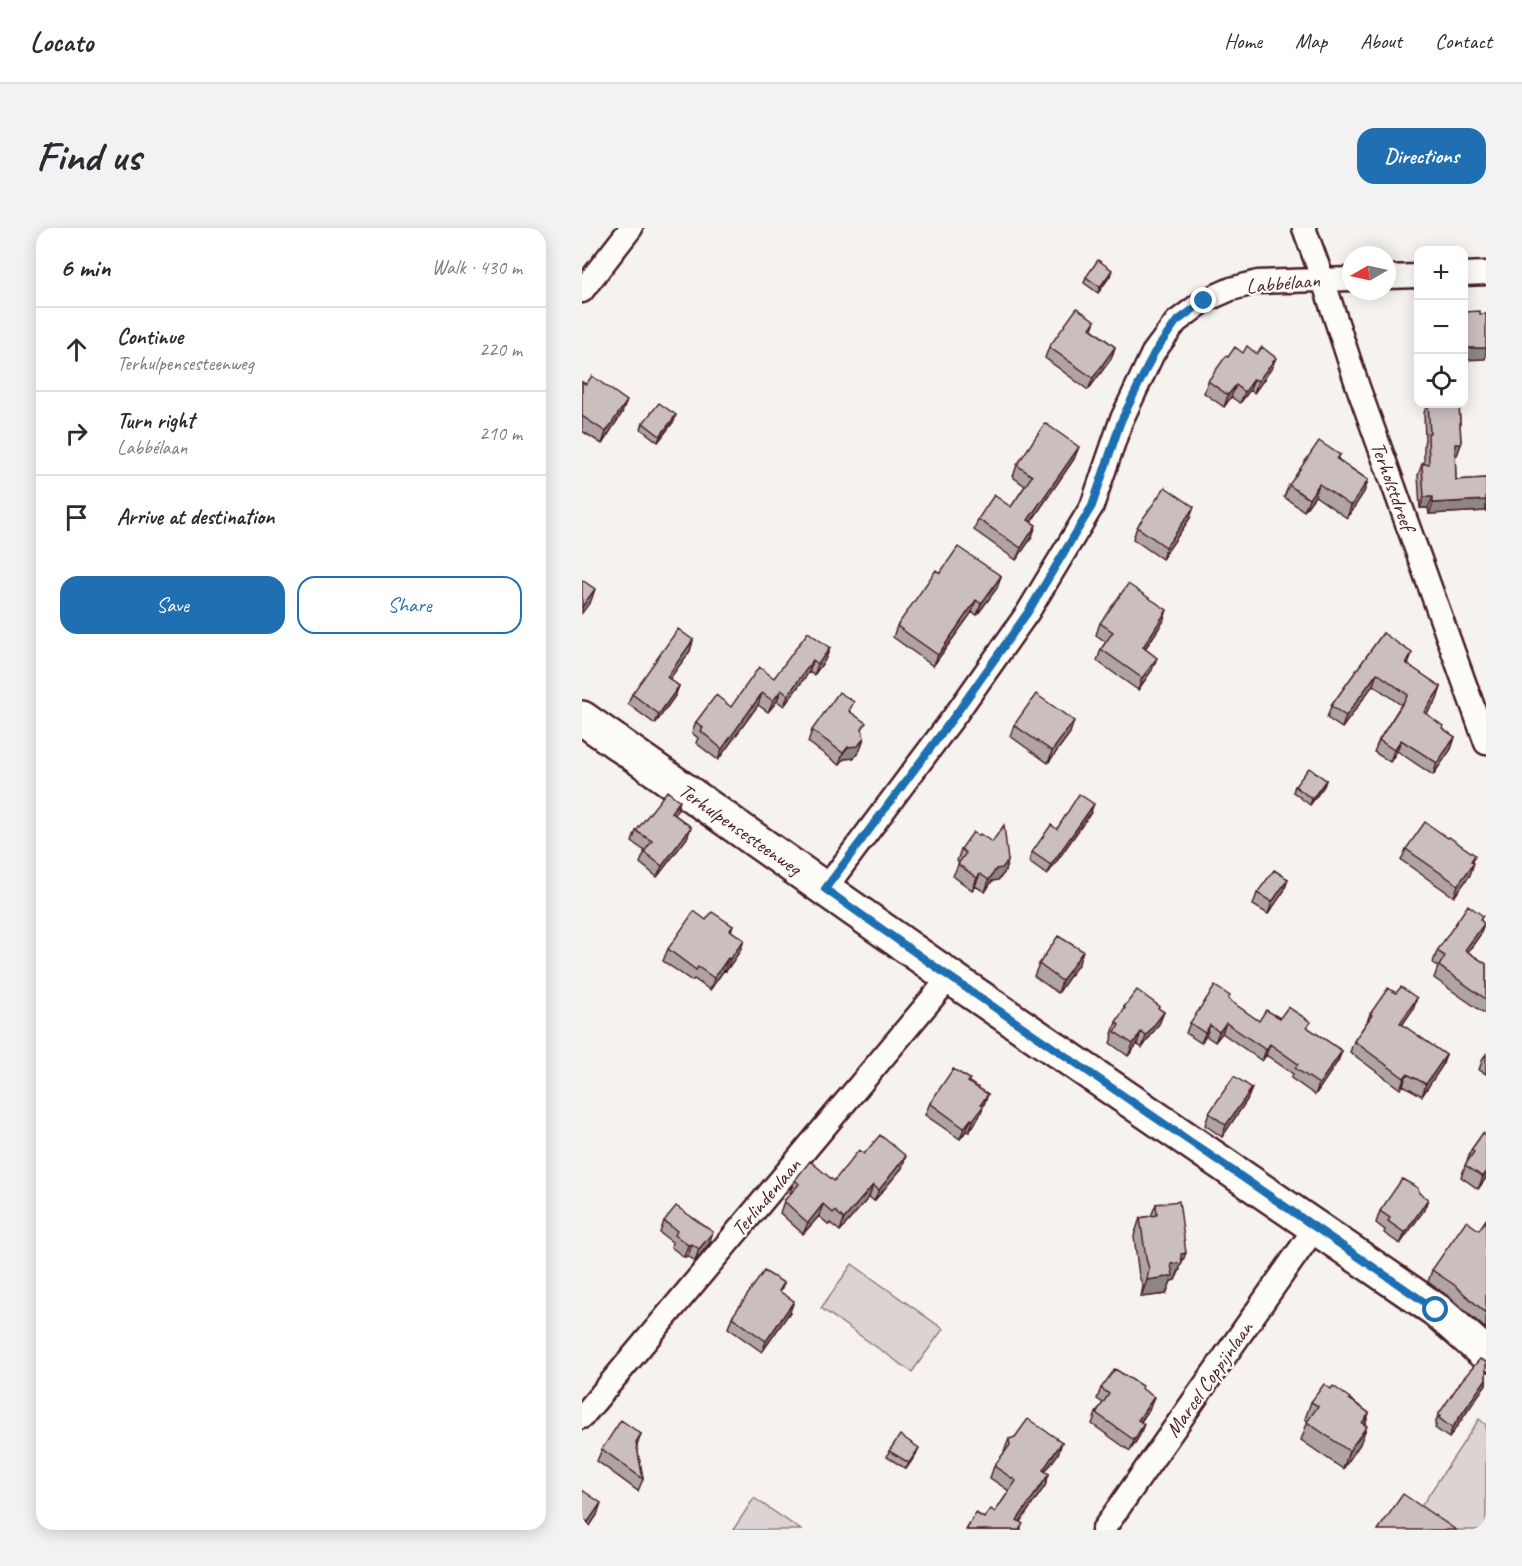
<!DOCTYPE html>
<meta charset="utf-8">
<style>
body{margin:0;font-family:Caveat,sans-serif;background:#f2f2f3;color:#2b2b33}
.controls{position:absolute;right:18px;top:18px;display:grid;overflow:hidden;border-radius:12px;box-shadow:0 3px 15px #0003}
.controls button{width:54px;height:54px;display:grid;place-items:center;padding:0;border:0;border-bottom:2px solid #e1e1e2;background:#fff;color:#2b2b33;font:30px sans-serif}
.compass{position:absolute;left:760px;top:18px;width:54px;height:54px;border-radius:50%;background:#fff;box-shadow:0 3px 15px #0003;rotate:261deg}
.stop{position:absolute;width:18px;height:18px;margin:-14px;border:4px solid #1f6fb2;border-radius:50%;background:#fff}
.stop.end{background:#1f6fb2;border-color:#fff;box-shadow:0 2px 6px #0008}
.list{margin:0;padding:0;list-style:none}
h2{display:flex;justify-content:space-between;align-items:center;height:78px;margin:0;padding:0 24px;font-size:26px}
h2 small{font-size:20px;font-weight:400;color:#7c7c81}
.list li{display:grid;grid-template-columns:39px 1fr auto;gap:18px;align-items:center;box-sizing:border-box;height:84px;padding:0 24px;border-top:2px solid #e1e1e2}
.list b{display:block;font-size:22px;white-space:nowrap}
.list p{margin:0;font-size:20px;white-space:nowrap;color:#7c7c81}
.list em{font-size:20px;font-style:normal;color:#7c7c81}
.actions{display:flex;gap:12px;padding:18px 24px}
.actions a{flex:1;padding:14px 0;border:2px solid #1f6fb2;border-radius:18px;text-align:center;font-size:21px;color:#1f6fb2}
.actions .main{background:#1f6fb2;color:#fff}
.icon{flex:none;width:33px;height:33px;fill:none;stroke:currentColor;stroke-width:2;stroke-linecap:round;stroke-linejoin:round}
.map{position:relative;flex:none;width:904px;height:1302px;overflow:hidden;border-radius:18px}
header{display:flex;align-items:center;gap:36px;box-sizing:border-box;height:84px;padding:0 30px;background:#fff;border-bottom:2px solid #e1e1e2}
header strong{font-size:28px}
nav{display:flex;gap:33px;margin-inline-start:auto;font-size:21px}
.intro{display:flex;align-items:center;justify-content:space-between;box-sizing:border-box;height:144px;padding:0 36px}
h1{margin:0;font-size:42px}
.button{padding:15px 27px;border-radius:18px;background:#1f6fb2;color:#fff;font-size:21px;font-weight:700}
main{display:flex;gap:36px;padding:0 36px}
aside{flex:1;background:#fff;border-radius:18px;box-shadow:0 3px 15px #0003}
.map>svg:first-child{display:block}
</style>
<header>
<strong>Locato</strong>
<nav><a>Home</a><a>Map</a><a>About</a><a>Contact</a></nav>
</header>
<div class="intro"><h1>Find us</h1><a class="button">Directions</a></div>
<main>
<aside>
<h2>6 min<small>Walk · 430 m</small></h2>
<ul class="list">
<li><svg class="icon" aria-label="ahead" viewBox="0 0 24 24"><path d="M12 20V5M6 11l6-6 6 6"/></svg><div><b>Continue</b><p>Terhulpensesteenweg</p></div><em>220 m</em></li>
<li><svg class="icon" aria-label="right" viewBox="0 0 24 24"><path d="M7 20v-9h11M14 6l5 5-5 5"/></svg><div><b>Turn right</b><p>Labbélaan</p></div><em>210 m</em></li>
<li><svg class="icon" aria-label="arrive" viewBox="0 0 24 24"><path d="M6 21V4h12l-3 4 3 4H6"/></svg><div><b>Arrive at destination</b></div></li>
</ul>
<div class="actions"><a class="main">Save</a><a>Share</a></div>
</aside>
<div class="map">
<svg width="904" height="1302" viewBox="0 0 904 1302">
<rect width="100%" height="100%" fill="#f6f3ef"/>
<filter id="ink" filterUnits="userSpaceOnUse"><feTurbulence type="fractalNoise" baseFrequency=".0167" numOctaves="2"/><feDisplacementMap in="SourceGraphic" scale="12" xChannelSelector="R" yChannelSelector="G"/><feConvolveMatrix kernelMatrix="1 2 1 2 8 2 1 2 1" color-interpolation-filters="sRGB"/></filter>
<g filter="url(#ink)">
<path fill="#dcd4d2" stroke="#937a7e" stroke-width="1.5" d="M270,1036L361,1101L330,1144L239,1080Z
M897,1191L904,1197V1302H870L838,1280Z
M172,1270L219,1302H151Z"/>
<g fill="none" stroke-linecap="round" stroke-linejoin="round">
<g stroke="#4a1f2b" stroke-width="27">
<path id="street" d="M722,0L741,52L776,159L904,515
M882,46L904,45
M805,49L836,48
M0,63L49,0
M243,661L374,486L446,384L510,278L539,193L571,125L594,94L622,73L649,61L676,54L769,51
M0,1189L368,749
M521,1302L733,1000"/>
</g>
<g stroke="#4a1f2b" stroke-width="38">
<path id="secondary" d="M0,490L368,749L854,1082L904,1126"/>
</g>
<use href="#street" stroke="#fdfcf7" stroke-width="22"/>
<use href="#secondary" stroke="#fdfcf7" stroke-width="33"/>
</g>
<path fill="#afa4a3" stroke="#4a1f2b" stroke-width="1.5" d="M528,48L516,65L502,55L504,49Z
M513,93L510,101L533,119L529,131L506,162L463,130L467,119Z
M661,125L689,141L672,165L668,162L658,175L649,169L642,179L622,165L626,153L646,129Z
M0,154L40,185L20,216L0,203Z
M845,176H877L879,216L875,227H873L874,252L904,250V283L847,286L846,280H838L836,247L840,236H842V216L843,211L842,185Z
M92,193L76,214L59,201L61,195Z
M758,227L756,231L786,252L782,264L765,290L733,268L722,283L702,269L707,257Z
M492,231L449,294L450,309L434,332L392,302L396,291L429,279L443,258L431,249L435,237Z
M608,290L580,331L551,311L555,299Z
M358,345L419,348L415,360L395,387L390,384L351,438L311,409L315,398Z
M581,394L563,421L570,442L556,462L515,433L519,421L524,414L514,407L518,395Z
M801,405L826,437L859,459L855,471L844,486L860,500L873,509L869,521L851,547L815,523L808,534L792,524L797,512L819,477L791,457L760,500L745,490L749,478Z
M111,412L108,423L87,451L97,458L93,468L73,496L46,476L50,466Z
M248,420L243,432L232,447L227,444L202,478L195,473L186,484L176,477L136,532L114,515L116,510L110,505L114,494L149,479L192,450Z
M268,484L281,504L278,522L272,530L262,531L257,537L226,514L230,502Z
M432,497L488,505L466,535L428,508Z
M744,552L742,558L728,577L711,564L713,558Z
M94,585L92,586L109,599L105,610L75,649L58,635L63,623L50,614L54,603Z
M508,586L465,647L447,634L450,624L475,601Z
M379,621L426,633L422,645L416,652L410,653L403,664L393,658L390,662L371,648L377,635L375,633Z
M824,621L891,635L888,647L872,669L819,632Z
M706,651L702,663L686,686L671,677L675,665Z
M124,692L151,698L149,703L162,712L158,723L144,743L142,742L128,762L112,751L110,753L81,733L86,721Z
M899,692L898,707L886,724L904,736V782L902,785L852,750L856,739L851,735L855,723Z
M497,735L476,765L452,748L457,736Z
M646,772L677,793L698,790L726,800L760,823L756,833L733,867L709,850L711,846L684,827L680,833L640,805L633,814L624,808L619,815L604,805L608,795Z
M577,778L576,780L582,784L577,796L560,820L555,816L546,828L528,815L531,807L530,806L534,794L540,786L542,779Z
M831,781L820,797L864,827L860,838L840,868L821,857L818,861L768,824L772,813L785,794L788,786Z
M904,826V846L897,842L901,830Z
M387,854L406,866L397,889L387,904L384,903L378,911L343,887L348,875Z
M670,860L665,872L640,909L623,897L627,885Z
M901,905L904,950L896,961L879,949L889,922Z
M282,926L320,940L292,973L287,969L258,1003L248,995L247,997L237,988L221,1006L198,985L202,973L209,965L208,964L213,952L252,953Z
M837,965L846,971L842,982L818,1016L802,1005L803,1002L794,995L798,983Z
M574,976L598,1042L593,1052L589,1053L584,1066L559,1069L561,1058L557,1048L552,1008L558,990L569,988Z
M904,992V1101L866,1068L846,1054L850,1042L897,1002Z
M82,993L127,1016L113,1033L106,1028L102,1029L89,1019L90,1014L78,1005Z
M202,1055L198,1064L208,1084L180,1124L146,1100L150,1089Z
M904,1134V1156L867,1210L853,1200L854,1198L853,1197L856,1187Z
M519,1160L559,1161L568,1180L559,1194L558,1207L548,1223L510,1196L514,1185L521,1175L515,1171Z
M768,1171L787,1185L783,1197L778,1216L761,1241L719,1212L726,1193L723,1191L729,1174Z
M59,1206L55,1218L61,1251L56,1263L15,1233L20,1221Z
M427,1211L480,1214L476,1226L463,1244L467,1246L463,1258L438,1294L439,1302H384L394,1285L402,1290L413,1284L427,1263L408,1250L412,1238L423,1224L422,1223Z
M307,1223L334,1226L324,1241L305,1229Z
M0,1262L15,1287L5,1302H0Z"/>
<path fill="#8e8685" stroke="#4a1f2b" stroke-width="1.5" d="M530,42L528,48L516,65L518,59Z
M533,119L529,131L506,162L511,150Z
M882,120H904V128L903,131L882,132Z
M694,130L689,141L672,165L676,153Z
M672,151L668,162L658,175L663,164Z
M654,157L649,169L642,179L646,167Z
M45,173L40,185L20,216L24,204Z
M94,187L92,193L76,214L78,208Z
M873,216H879L875,227H869Z
M497,219L492,231L442,304L446,292Z
M786,252L782,264L765,290L769,278Z
M737,256L733,268L722,283L727,271Z
M842,269H851L846,280H838Z
M904,272V283L847,286L851,275Z
M612,279L608,290L580,331L584,319Z
M454,297L450,309L434,332L439,320Z
M419,348L415,360L395,387L399,376Z
M13,361L9,373L0,385V379Z
M394,372L390,384L351,438L356,427Z
M585,382L581,394L556,431L561,419Z
M111,412L108,423L81,460L85,449Z
M248,420L243,432L232,447L236,436Z
M830,425L826,437L824,435Z
M575,430L570,442L556,462L560,450Z
M231,432L227,444L202,478L206,467Z
M795,445L791,457L760,500L764,488Z
M97,458L93,468L73,496L77,486Z
M859,459L855,471L837,496L842,484Z
M199,462L195,473L186,484L191,473Z
M180,465L176,477L136,532L140,521Z
M492,493L488,505L466,535L470,523Z
M873,509L869,521L851,547L855,535Z
M282,510L278,522L272,530L262,531L257,537L261,525L266,519Z
M819,512L815,523L808,534L812,522Z
M744,552L742,558L728,577L730,571Z
M98,573L94,585L85,595L89,584Z
M512,576L508,586L465,647L469,637Z
M109,599L105,610L75,649L80,638Z
M893,627L889,639L892,635L888,647L872,669L876,657Z
M426,633L422,645L416,652L410,653L403,664L407,652L414,641Z
M398,646L393,658L390,662L395,650Z
M706,651L702,663L686,686L690,674Z
M902,696L898,707L879,733L883,722Z
M162,712L158,723L144,743L148,731Z
M501,723L497,735L476,765L480,753Z
M146,730L142,742L128,762L132,750Z
M835,770L831,781L814,806L818,795Z
M582,784L577,796L560,820L564,808Z
M644,795L640,805L633,814L637,804Z
M628,797L624,808L619,815L623,805Z
M559,804L555,816L546,828L551,816Z
M688,816L684,827L680,833L684,822Z
M760,823L756,833L733,867L737,856Z
M864,827L860,838L840,868L844,856Z
M825,846L821,857L818,861L822,850Z
M670,860L665,872L640,909L644,897Z
M406,866L397,889L387,904L391,892L399,876Z
M389,891L384,903L378,911L382,900Z
M324,928L320,940L292,973L297,962Z
M904,944V950L896,961L901,949Z
M291,957L287,969L258,1003L262,991Z
M846,971L842,982L818,1016L823,1005Z
M241,976L237,988L221,1006L226,995Z
M131,1004L127,1016L113,1033L117,1021Z
M110,1016L106,1028L102,1029L106,1017Z
M604,1025L593,1052L589,1053L584,1066L559,1069L565,1052L589,1036L599,1026Z
M212,1073L208,1084L180,1124L184,1113Z
M904,1151V1156L867,1210L870,1200Z
M572,1169L568,1180L552,1203L556,1192Z
M787,1185L781,1202L780,1195Z
M562,1196L558,1207L548,1223L552,1212Z
M785,1198L778,1216L761,1241L767,1223Z
M480,1214L476,1226L456,1253L461,1242Z
M337,1220L334,1226L324,1241L327,1235Z
M467,1246L463,1258L432,1302L435,1292Z
M19,1275L15,1287L5,1302H3L6,1294Z"/>
<path fill="#cbbfbe" stroke="#4a1f2b" stroke-width="1.5" d="M516,32L530,42L518,59L504,49Z
M495,80L513,93L508,100L533,119L511,150L467,119Z
M898,83V86H904V120H882V84Z
M665,118L675,126L680,119L694,130L676,153L672,151L663,164L654,157L646,167L626,153L644,128L646,129L653,119L661,125Z
M10,148L45,173L24,204L0,188V154L4,156Z
M77,175L94,187L78,208L61,195Z
M846,176H877L879,216H873L874,252L904,250V272L851,275V269H842L840,236H847L846,205H848Z
M463,195L497,219L446,292L454,297L439,320L396,291L412,267L429,279L450,248L435,237Z
M737,213L758,227L755,231L786,252L769,278L737,256L727,271L707,257Z
M583,259L612,279L584,319L555,299Z
M376,319L419,348L399,376L394,372L356,427L315,398L354,342L358,345Z
M0,352L13,361L0,379Z
M546,356L585,382L561,419L575,430L560,450L519,421L531,404L518,395Z
M96,401L111,412L85,449L97,458L77,486L50,466Z
M226,404L248,420L236,436L231,432L206,467L199,462L191,473L180,465L140,521L119,503L121,500L114,494L134,467L149,479L177,439L192,450Z
M801,405L830,425L824,435L859,459L842,484L861,498L860,500L873,509L855,535L819,512L812,522L797,512L826,467L795,445L764,488L749,478Z
M257,464L272,474L267,483L284,495L280,501L282,510L276,518L266,519L261,525L230,502Z
M454,466L492,493L470,523L432,497Z
M727,540L744,552L730,571L713,558Z
M85,563L98,573L89,584L109,599L80,638L62,624L70,613L54,603Z
M497,566L512,576L469,637L450,624L469,597L475,601Z
M843,594L866,610L867,609L893,627L889,633L892,635L876,657L824,621Z
M422,597L426,633L420,640L414,641L407,652L398,646L395,650L376,636L384,625L379,621L391,604L396,608L398,606L410,614Z
M692,642L706,651L690,674L675,665Z
M886,677L901,688L898,691L902,696L883,722L904,736V771L857,738L863,728L855,723Z
M112,683L124,692L130,684L151,698L148,702L162,712L148,731L146,730L132,750L116,739L114,742L86,721Z
M476,708L501,723L480,753L457,736Z
M633,758L648,768L646,771L677,793L684,782L698,790L706,779L729,794L725,799L760,823L737,856L713,840L716,836L688,816L684,822L644,795L637,804L628,797L623,805L608,795Z
M819,759L835,770L818,795L864,827L844,856L825,846L822,850L772,813L790,787L788,786L806,760L814,765Z
M555,762L577,778L576,780L582,784L564,808L559,804L551,816L533,804L537,797L534,794L543,780L542,779Z
M371,841L388,851L386,854L406,866L399,876L402,877L391,892L389,891L382,900L348,875Z
M652,848L670,860L644,897L627,885Z
M901,905L904,907V906V944L901,949L883,937L892,924L889,922Z
M298,907L324,928L297,962L291,957L262,991L253,983L251,985L241,976L226,995L202,973L217,956L213,952L228,933L252,953L277,922L282,926Z
M820,951L836,960L837,965L846,971L823,1005L806,993L808,990L798,983Z
M597,973L604,1025L599,1026L600,1035L589,1036L591,1048L565,1052L567,1041L564,1030L558,990L575,987L574,976Z
M94,978L131,1004L117,1021L110,1016L106,1017L93,1007L95,1003L82,993Z
M904,992V1085L871,1056L850,1042L884,993L897,1002Z
M182,1043L202,1055L197,1063L212,1073L184,1113L150,1089Z
M898,1131L904,1134V1151L870,1200L857,1190L858,1188L856,1187L880,1152Z
M533,1141L560,1158L559,1160L572,1169L556,1192L562,1196L552,1212L514,1185L527,1166L519,1160Z
M742,1156L749,1161L751,1158L768,1170L767,1171L787,1185L780,1195L785,1198L767,1223L725,1194L736,1178L729,1174Z
M446,1191L480,1214L461,1242L467,1246L435,1292L441,1296L437,1302H386L385,1301L394,1285L402,1290L409,1281L413,1284L434,1253L412,1238L428,1217L427,1211L433,1209Z
M39,1192L59,1206L54,1214L61,1251L20,1221Z
M318,1207L337,1220L327,1235L307,1223Z
M0,1262L19,1275L6,1294L0,1290Z
M821,1266L874,1302H796Z"/>
</g>
<g fill="none" stroke-linecap="round" stroke-linejoin="round" filter="url(#ink)">
<path stroke="#1f6fb2" stroke-width="8" d="M622,73L594,94L572,125L539,193L510,278L446,384L374,486L243,661L368,749L854,1082"/>
</g>
<g text-anchor="middle" dominant-baseline="central" stroke-width="4.5" stroke-linejoin="round" paint-order="stroke">
<g font-size="21" fill="#4a1f2b" stroke="#fdfcf7">
<text transform="translate(701 55) rotate(-5)">Labbélaan</text>
<text transform="translate(811 258) rotate(70)">Terholstdreef</text>
<text transform="translate(158 601) rotate(35)">Terhulpensesteenweg</text>
<text transform="translate(184 969) rotate(-50)">Terlindenlaan</text>
<text transform="translate(627 1151) rotate(-55)">Marcel Coppijnlaan</text>
</g>
</g>
</svg>
<div class="controls">
<button>+</button>
<button>−</button>
<button><svg class="icon" aria-label="locate" viewBox="0 0 24 24"><circle cx="12" cy="12" r="6"/><path d="M12 2v4M12 18v4M2 12h4M18 12h4"/></svg></button>
</div>
<svg class="compass" viewBox="-18 -18 36 36"><path d="M0-13l5 13h-10z" fill="#e53935"/><path d="M0 13l5-13h-10z" fill="#7c7c81"/></svg>
<div class="stop" style="left:854px;top:1082px"></div>
<div class="stop end" style="left:622px;top:73px"></div>
</div>
</main>
